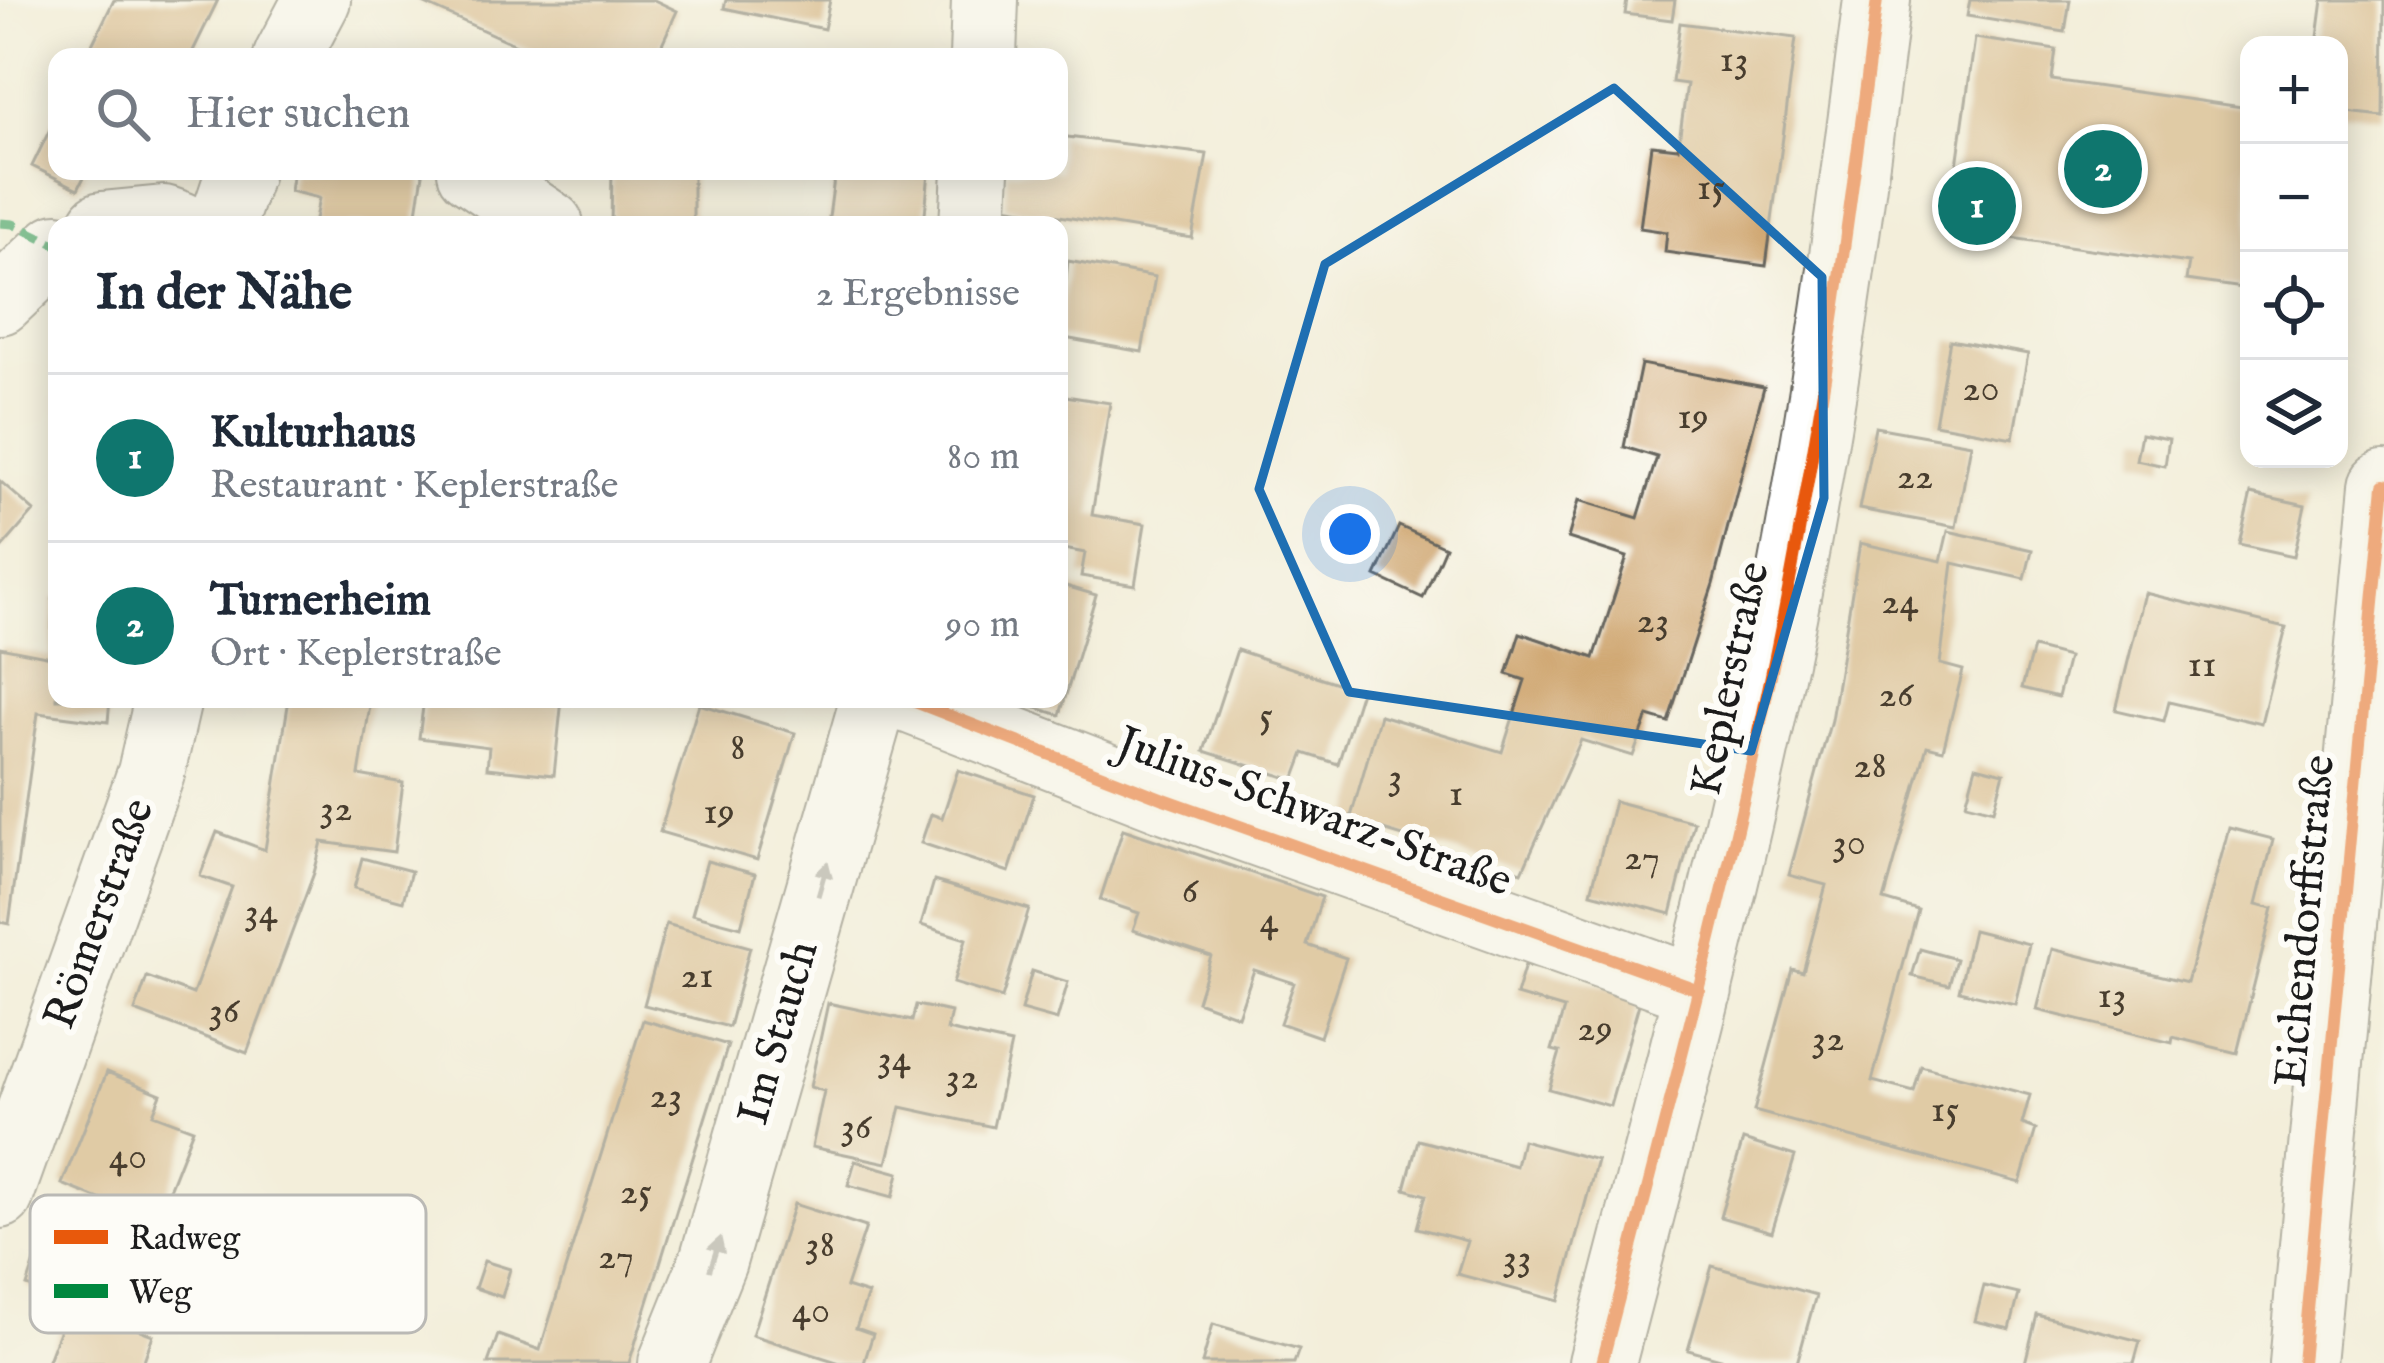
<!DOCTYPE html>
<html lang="de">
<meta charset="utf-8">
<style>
body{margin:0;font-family:"IM FELL English",serif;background:#f6f6f7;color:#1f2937}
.controls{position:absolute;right:36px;top:36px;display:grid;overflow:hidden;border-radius:24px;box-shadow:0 6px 30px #0003}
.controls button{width:108px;height:108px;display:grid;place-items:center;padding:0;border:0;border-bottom:3px solid #e0e1e3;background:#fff;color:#1f2937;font:60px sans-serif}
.you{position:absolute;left:1350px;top:534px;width:42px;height:42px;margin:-30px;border:9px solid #fff;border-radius:50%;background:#1a73e8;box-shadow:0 0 0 18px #1a73e833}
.badge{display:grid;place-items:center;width:78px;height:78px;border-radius:50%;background:#0f766e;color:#fff;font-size:39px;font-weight:700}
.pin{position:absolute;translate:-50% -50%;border:6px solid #fff;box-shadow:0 3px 12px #0006}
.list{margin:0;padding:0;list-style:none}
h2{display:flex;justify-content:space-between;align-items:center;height:156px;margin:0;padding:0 48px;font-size:51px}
h2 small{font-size:39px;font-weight:400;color:#747a83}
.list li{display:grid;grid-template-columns:78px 1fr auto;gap:36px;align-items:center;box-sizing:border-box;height:168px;padding:0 48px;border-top:3px solid #e0e1e3}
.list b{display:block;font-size:45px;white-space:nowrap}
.list p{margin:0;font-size:39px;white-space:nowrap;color:#747a83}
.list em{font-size:39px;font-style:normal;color:#747a83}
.icon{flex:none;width:66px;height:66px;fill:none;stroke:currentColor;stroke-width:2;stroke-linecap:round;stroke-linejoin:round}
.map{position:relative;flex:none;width:2384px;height:1363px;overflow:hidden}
.search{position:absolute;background:#fff;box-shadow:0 6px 30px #0003;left:48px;top:48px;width:1020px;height:132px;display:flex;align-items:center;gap:30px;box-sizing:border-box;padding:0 42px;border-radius:24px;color:#747a83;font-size:45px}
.panel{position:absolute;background:#fff;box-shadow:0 6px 30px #0003;left:48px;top:216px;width:1020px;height:492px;border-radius:24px}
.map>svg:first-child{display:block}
</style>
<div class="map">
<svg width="2384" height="1363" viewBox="0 0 2384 1363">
<rect width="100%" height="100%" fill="#fdfcf7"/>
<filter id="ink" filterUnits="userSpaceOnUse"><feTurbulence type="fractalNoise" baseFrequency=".00833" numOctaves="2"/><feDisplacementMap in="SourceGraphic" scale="24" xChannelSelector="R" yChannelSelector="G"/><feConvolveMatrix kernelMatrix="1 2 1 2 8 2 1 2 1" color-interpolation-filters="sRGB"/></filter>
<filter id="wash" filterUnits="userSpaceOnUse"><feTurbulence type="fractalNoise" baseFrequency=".004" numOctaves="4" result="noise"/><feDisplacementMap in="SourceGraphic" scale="48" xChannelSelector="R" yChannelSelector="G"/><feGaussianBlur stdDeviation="2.7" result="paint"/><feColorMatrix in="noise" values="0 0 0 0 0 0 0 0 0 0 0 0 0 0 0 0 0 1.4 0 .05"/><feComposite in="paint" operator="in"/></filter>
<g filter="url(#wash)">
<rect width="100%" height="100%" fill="#f3eeda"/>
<g id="blocks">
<path fill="#cb9f65" d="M114,0H218L190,57H86Z
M416,0H654L677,11L656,57H543Z
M726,0H830L824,29L724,8Z
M1627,0H1675L1672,20L1625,14Z
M1970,0H2070L2065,32L1967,16Z
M2323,0H2384L2383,117L2339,112V45H2317Z
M1680,23L1796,38L1766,266L1665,252L1667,232L1640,228L1651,145L1678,148L1687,84L1672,82Z
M1975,38L2056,50L2052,80L2249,108V289L2186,280L2189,263L1948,229Z
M57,115V171H87L78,189L32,166Z
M1059,136L1207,154L1192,238L1005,207L1007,171H1059Z
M293,171H418L423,174L415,225H314L319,198L290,191Z
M612,171H693V225H611Z
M835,171H929L924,225H828Z
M1068,261L1155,277L1142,352L1059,337Z
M1950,340L2028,354L2013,438L1935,424Z
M1641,364L1764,387L1713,584L1668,722L1648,716L1633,756L1581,740L1522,872L1350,820L1380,715L1502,752L1525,680L1507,674L1520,633L1594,658L1627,557L1568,538L1579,500L1638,518L1657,457L1624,447Z
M1059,395L1110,403L1092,515L1145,524L1135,585L1081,576L1085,553L1059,548Z
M1875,427L1971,444L1956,527L1859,509Z
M2141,434L2169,439L2165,466L2136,460Z
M0,481L34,511L0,550Z
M2251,493L2305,505L2294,556L2239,544Z
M1399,526L1445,547L1423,598L1376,576Z
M1948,531L2032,550L2025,579L1953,563L1940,664L1963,670L1943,750L1927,746L1884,900L1918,910L1872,1081L1914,1092L1921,1066L2030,1095L2022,1124L2036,1129L2020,1183L1754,1111L1792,969L1803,972L1826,885L1789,875L1831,720L1860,543L1941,561Z
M1059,584L1096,595L1060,715L1009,700L1059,699Z
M2145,593L2286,627L2262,724L2169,702L2164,721L2116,710Z
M53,598H57V699H110L108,722L38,713L9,924L0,922V647L51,657Z
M2033,648L2068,657L2058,697L2022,688Z
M1237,650L1361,691L1338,764L1304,753L1294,780L1204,751Z
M289,699H371L359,775L403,783L394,852L322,842L314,873L247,1053L135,1011L147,977L193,994L232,887L200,876L217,832L265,850Z
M424,699H562L554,775L487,768L489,747L419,738Z
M699,704L795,733L757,860L660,832Z
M1976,766L2004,773L1994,810L1966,803Z
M958,770L1034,795L1009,872L921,843L931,814L942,818Z
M1614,801L1694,822L1671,914L1591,893Z
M2229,828L2273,839L2257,904L2273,908L2237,1053L2173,1037L2172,1043L2037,1010L2052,949L2187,982Z
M1123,829L1322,897L1307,945L1346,958L1320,1037L1280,1023L1294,983L1254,970L1238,1016L1197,1001L1211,956L1133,930L1139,913L1100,900Z
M362,858L411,871L403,901L354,888Z
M707,861L755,874L741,927L692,914Z
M934,881L1029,909L1002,998L953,983L966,939L921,925Z
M666,924L750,947L729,1027L644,1005Z
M1973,930L2029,944L2015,1004L1959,991Z
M1920,949L1956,959L1949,985L1912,976Z
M1525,965L1641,997L1610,1106L1549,1089L1560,1052L1552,1050L1564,1009L1516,995Z
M1032,971L1068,982L1057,1020L1021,1010Z
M828,1003L912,1021L916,1005L951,1012L947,1030L1011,1044L993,1127L901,1107L887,1163L812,1147L824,1091L810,1087Z
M643,1020L728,1045L629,1363H488L498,1335L540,1350Z
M107,1072L161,1094L153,1114L193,1129L161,1210L148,1205L143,1217L62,1184Z
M1418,1140L1516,1166L1522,1140L1597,1160L1559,1301L1457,1274L1467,1241L1417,1228L1426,1195L1405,1189Z
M1743,1140L1795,1156L1772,1232L1720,1217Z
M855,1161L899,1173L893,1197L848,1185Z
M794,1204L866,1227L846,1287L868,1294L856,1328L873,1334L864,1363H840L752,1335Z
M51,1214L110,1233L85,1306L27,1286Z
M484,1261L510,1269L502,1297L475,1288Z
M1712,1266L1816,1295L1797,1363H1735L1688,1350Z
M1984,1286L2019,1294L2010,1329L1975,1321Z
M70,1303L153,1335L143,1363H47Z
M2037,1315L2140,1341L2134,1363H2025Z
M1213,1324L1299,1349L1294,1363H1202Z"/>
</g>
</g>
<g filter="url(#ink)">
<use href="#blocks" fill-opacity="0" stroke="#67665e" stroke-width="3"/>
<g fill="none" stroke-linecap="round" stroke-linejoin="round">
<g stroke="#67665e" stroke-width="70">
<path id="minor" d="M287,57L317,0
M983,57L985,0
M471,171L550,225
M102,225L164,219L181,225
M222,225L240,171
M973,225L976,171
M0,301L57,247
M907,699L1164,799L1699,990
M0,1195L151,773L168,699
M672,1363L713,1261L874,699
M1602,1363C1663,1128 1726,894 1775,656C1820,439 1849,220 1877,0
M2302,1363L2384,485"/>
</g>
<use href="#minor" stroke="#fff" stroke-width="66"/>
<path stroke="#00873e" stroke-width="9" stroke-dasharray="18 9" stroke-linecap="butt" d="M0,223L13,224L57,245"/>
<g stroke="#fdfcf7" stroke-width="20">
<path id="cycleway" d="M907,699L1164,799L1699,990
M1602,1363C1663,1128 1726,894 1775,656C1820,439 1849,220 1877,0
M2302,1363L2384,485"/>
</g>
<use href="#cycleway" stroke="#e8590c" stroke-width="12"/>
</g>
<defs><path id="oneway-solid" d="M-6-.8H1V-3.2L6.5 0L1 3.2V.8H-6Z" transform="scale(3)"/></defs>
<g fill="#999">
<use href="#oneway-solid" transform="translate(823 879) rotate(-74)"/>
<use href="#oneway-solid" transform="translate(715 1254) rotate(-72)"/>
</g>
</g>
<path d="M0 0H2384V1363H0ZM1614,88L1822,277L1824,498L1751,751L1349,692L1259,489L1325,264Z" fill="#f3eeda" fill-opacity=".55" fill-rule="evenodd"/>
<path fill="none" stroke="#1f6fb2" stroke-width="9" stroke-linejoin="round" d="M1614,88L1822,277L1824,498L1751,751L1349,692L1259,489L1325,264Z"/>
<g text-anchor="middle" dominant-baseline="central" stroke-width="12" stroke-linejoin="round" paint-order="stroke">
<g font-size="39" fill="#483d2e">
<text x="1734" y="60">13</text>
<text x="1711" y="188">15</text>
<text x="1981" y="389">20</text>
<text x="1693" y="417">19</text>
<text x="1915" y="477">22</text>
<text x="1900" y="602">24</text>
<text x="1653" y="621">23</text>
<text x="2202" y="665">11</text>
<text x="1896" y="695">26</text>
<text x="1266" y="716">5</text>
<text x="738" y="748">8</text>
<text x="1870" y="766">28</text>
<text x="1395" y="777">3</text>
<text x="1456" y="794">1</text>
<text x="336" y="809">32</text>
<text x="719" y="812">19</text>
<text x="1849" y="843">30</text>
<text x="1642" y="858">27</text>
<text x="1190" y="891">6</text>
<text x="261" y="912">34</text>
<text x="1269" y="921">4</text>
<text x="697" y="976">21</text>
<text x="2112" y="996">13</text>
<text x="224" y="1011">36</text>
<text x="1595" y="1029">29</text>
<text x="1828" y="1039">32</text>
<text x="894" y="1059">34</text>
<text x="962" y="1077">32</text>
<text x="666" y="1096">23</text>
<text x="1945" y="1110">15</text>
<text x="856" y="1127">36</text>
<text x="128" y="1157">40</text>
<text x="636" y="1192">25</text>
<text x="820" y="1245">38</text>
<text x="616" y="1257">27</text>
<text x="1517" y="1258">33</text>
<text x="811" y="1311">40</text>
</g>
<g font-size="45" fill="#1c1c1c" stroke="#fdfcf7">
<text transform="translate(1731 679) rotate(-78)">Keplerstraße</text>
<text transform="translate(1314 813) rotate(20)">Julius-Schwarz-Straße</text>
<text transform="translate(100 914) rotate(-70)">Römerstraße</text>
<text transform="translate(2306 921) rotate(-85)">Eichendorffstraße</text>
<text transform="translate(779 1033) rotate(-74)">Im Stauch</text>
</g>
</g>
<rect x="30" y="1195" width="396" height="138" rx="18" fill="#fdfcf7" stroke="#bab9b5" stroke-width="3"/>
<rect x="54" y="1230" width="54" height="14" fill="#e8590c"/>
<rect x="54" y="1284" width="54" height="14" fill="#00873e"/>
<g font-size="33" fill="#1c1c1c">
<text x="129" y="1249">Radweg</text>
<text x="129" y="1303">Weg</text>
</g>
</svg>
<div class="controls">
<button>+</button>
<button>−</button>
<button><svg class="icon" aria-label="locate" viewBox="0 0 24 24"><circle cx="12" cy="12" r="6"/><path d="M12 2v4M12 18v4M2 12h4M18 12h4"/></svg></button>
<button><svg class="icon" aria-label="layers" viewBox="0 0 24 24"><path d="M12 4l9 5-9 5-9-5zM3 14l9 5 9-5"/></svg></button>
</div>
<div class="you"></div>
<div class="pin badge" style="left:1977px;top:206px">1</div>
<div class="pin badge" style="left:2103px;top:169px">2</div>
<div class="search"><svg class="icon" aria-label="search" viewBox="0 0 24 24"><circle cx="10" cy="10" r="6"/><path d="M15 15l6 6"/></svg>Hier suchen</div>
<section class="panel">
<h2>In der Nähe<small>2 Ergebnisse</small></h2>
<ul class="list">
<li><span class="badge">1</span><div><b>Kulturhaus</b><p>Restaurant · Keplerstraße</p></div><em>80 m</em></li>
<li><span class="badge">2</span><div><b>Turnerheim</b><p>Ort · Keplerstraße</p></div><em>90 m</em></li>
</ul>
</section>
</div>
